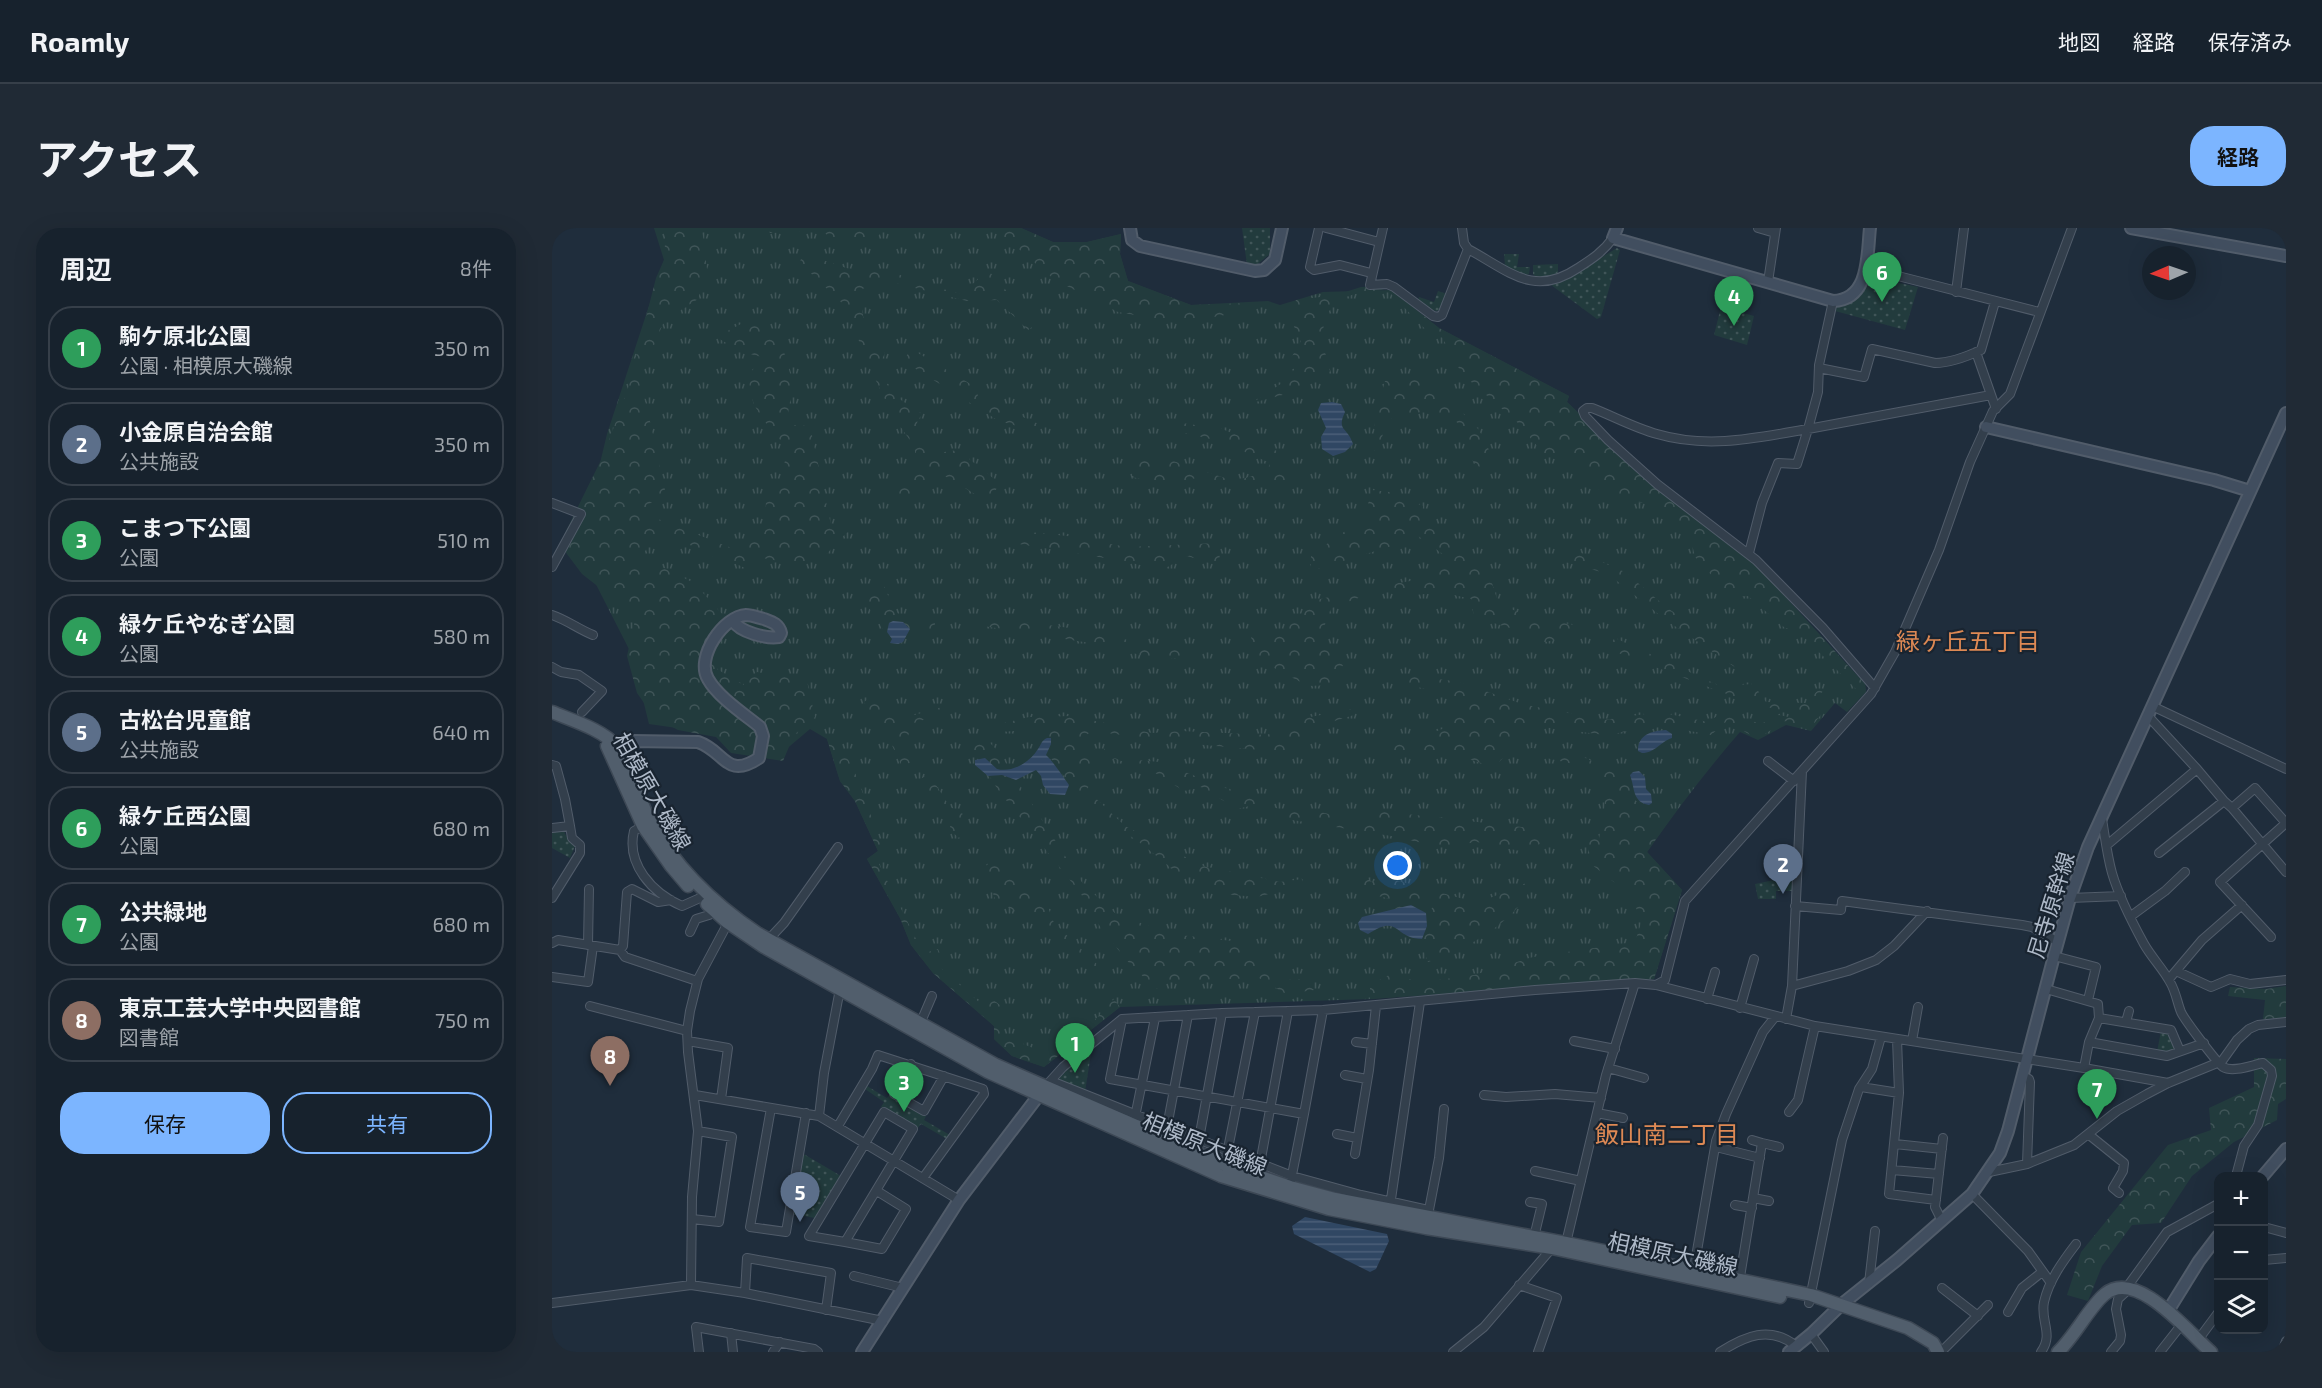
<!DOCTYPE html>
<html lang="ja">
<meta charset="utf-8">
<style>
body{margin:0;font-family:"Exo 2","Noto Sans JP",sans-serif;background:#202a35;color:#f1f3f6}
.controls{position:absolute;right:18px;bottom:18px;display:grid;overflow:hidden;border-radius:12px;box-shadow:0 6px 24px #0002}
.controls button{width:54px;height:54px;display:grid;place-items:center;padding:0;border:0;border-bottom:2px solid #363f49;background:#17222d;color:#f1f3f6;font:30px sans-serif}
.compass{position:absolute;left:1590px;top:18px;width:54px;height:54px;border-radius:50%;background:#17222d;box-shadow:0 6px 24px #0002;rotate:268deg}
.you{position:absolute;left:846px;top:638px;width:21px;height:21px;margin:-15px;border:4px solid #fff;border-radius:50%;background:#1a73e8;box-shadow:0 0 0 9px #1a73e833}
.badge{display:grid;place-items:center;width:39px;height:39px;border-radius:50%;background:#7cb5ff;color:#fff;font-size:20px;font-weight:700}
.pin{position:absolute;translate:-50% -50px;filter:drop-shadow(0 2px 3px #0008)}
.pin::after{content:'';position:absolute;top:32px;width:21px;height:18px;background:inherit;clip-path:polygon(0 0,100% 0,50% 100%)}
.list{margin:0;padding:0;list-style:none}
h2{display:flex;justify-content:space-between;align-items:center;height:78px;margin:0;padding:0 24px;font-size:26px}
h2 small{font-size:20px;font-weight:400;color:#9ea4aa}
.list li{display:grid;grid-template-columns:39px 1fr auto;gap:18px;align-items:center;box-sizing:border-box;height:84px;margin:0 12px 12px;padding:0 12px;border:2px solid #363f49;border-radius:24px}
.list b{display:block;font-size:22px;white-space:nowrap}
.list p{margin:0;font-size:20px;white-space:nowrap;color:#9ea4aa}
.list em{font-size:20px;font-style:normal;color:#9ea4aa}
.actions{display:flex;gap:12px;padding:18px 24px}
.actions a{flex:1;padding:14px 0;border:2px solid #7cb5ff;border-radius:24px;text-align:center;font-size:21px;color:#7cb5ff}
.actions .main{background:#7cb5ff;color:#111}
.icon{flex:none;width:33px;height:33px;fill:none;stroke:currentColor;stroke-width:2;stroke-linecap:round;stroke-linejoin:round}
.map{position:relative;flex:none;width:1734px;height:1124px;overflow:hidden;border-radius:24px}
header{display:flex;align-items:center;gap:36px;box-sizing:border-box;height:84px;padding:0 30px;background:#17222d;border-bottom:2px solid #363f49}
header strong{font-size:28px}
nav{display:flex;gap:33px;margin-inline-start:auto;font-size:21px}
.intro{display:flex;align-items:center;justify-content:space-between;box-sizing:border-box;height:144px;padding:0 36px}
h1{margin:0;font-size:42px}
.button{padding:15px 27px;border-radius:24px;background:#7cb5ff;color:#111;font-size:21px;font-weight:700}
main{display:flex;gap:36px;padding:0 36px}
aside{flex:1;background:#17222d;border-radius:24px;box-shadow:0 6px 24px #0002}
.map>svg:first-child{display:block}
</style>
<header>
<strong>Roamly</strong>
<nav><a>地図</a><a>経路</a><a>保存済み</a></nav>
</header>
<div class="intro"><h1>アクセス</h1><a class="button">経路</a></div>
<main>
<aside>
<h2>周辺<small>8件</small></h2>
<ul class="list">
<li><span class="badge" style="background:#2e9e5b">1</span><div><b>駒ケ原北公園</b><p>公園 · 相模原大磯線</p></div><em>350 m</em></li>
<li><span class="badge" style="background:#5c6f8a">2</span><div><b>小金原自治会館</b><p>公共施設</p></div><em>350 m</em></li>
<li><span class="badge" style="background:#2e9e5b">3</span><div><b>こまつ下公園</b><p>公園</p></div><em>510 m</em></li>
<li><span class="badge" style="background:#2e9e5b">4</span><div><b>緑ケ丘やなぎ公園</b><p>公園</p></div><em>580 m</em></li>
<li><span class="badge" style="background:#5c6f8a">5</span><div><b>古松台児童館</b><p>公共施設</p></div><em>640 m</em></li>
<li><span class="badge" style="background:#2e9e5b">6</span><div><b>緑ケ丘西公園</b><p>公園</p></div><em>680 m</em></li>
<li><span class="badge" style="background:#2e9e5b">7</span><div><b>公共緑地</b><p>公園</p></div><em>680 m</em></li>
<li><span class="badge" style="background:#8d6e63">8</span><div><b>東京工芸大学中央図書館</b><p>図書館</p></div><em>750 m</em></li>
</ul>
<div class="actions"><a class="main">保存</a><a>共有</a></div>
</aside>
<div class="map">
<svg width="1734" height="1124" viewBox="0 0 1734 1124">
<defs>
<pattern id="grass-tufts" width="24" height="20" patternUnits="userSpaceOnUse" patternTransform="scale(1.5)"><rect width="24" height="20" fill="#223b3d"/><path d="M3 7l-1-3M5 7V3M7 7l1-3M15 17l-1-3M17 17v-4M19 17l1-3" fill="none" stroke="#405558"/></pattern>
<pattern id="forest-crowns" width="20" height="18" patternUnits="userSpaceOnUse" patternTransform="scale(1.5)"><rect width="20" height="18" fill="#223b3d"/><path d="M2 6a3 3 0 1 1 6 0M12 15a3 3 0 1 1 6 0" fill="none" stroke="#405558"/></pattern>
<pattern id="park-dots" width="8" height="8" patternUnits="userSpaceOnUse" patternTransform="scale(1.5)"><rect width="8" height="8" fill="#223b3d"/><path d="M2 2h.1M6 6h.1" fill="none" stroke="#405558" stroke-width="1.8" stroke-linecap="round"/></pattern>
<pattern id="water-rules" width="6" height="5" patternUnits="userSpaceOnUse" patternTransform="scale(1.5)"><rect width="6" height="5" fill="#304763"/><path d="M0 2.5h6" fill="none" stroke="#4b5f78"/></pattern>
</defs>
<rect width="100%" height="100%" fill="#1f2d3c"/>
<path fill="url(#grass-tufts)" d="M102,0H469L501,14H535L569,6L568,26L576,53L639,77L716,73L728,77L771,64L839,62L887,100L1017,168L1015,174L1313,456L1314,464L1295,484L1283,475L1259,503L1234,497L1206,512L1188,504C1155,542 1124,583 1095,624L1130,662L1102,751L818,771L568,779L492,839L460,828L442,811V798L381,745L359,717L348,690L315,631L326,623L303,573L288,553L275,511L258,501L232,523L181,508L97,496L80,427L27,323L55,206L112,32Z"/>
<path fill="url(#forest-crowns)" d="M114,0H147L151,8L155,41L146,71L112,93L87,154C100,191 104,228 114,266L97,276L101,289L182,321L185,314L213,304L214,271L224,268L236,221C220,202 193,177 198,149C199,142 206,135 210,129L190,124L164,109L208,86L229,113L241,156L234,197L258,198L279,297L297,302L269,332L239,335L210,330L195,333L197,342L176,332L172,334L138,317L115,312L96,318L85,338L92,346L112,340L142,355L170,386L157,415L165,441L191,457L205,444L255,453L263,489L242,507L231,533L179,525L164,509L126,502L102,489L85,465L75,428L84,388L30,346L12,322L13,305L51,228L75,164L104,50L112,32Z
M215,0H334L323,11H279L270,2L218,5Z
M442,0H469L501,14H535L569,6L568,26L576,53L639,77L698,75L696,83L627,95L566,84L503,52Z
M253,26L306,44L335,41L364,54L410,66L436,42L484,96L476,102L445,72L415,73L335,53L307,62L314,106L333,125L325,142L343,168L370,186L365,194L379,226L406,222L447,255L438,275L381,241L350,285L339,267L365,235L362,218L341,188L315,134L294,79L247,34Z
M837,58C829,65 821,62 811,64C764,73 767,107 778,143L774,150L761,145L742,164L700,175L733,153L745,138L739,130L749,113L737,88L744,72L784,67L809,59Z
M839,62L887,100L1017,168L1015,174L1102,257L1196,328L1313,456L1314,464L1310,467L1243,400H1233L1196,368L1180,370L1143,329L1139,312L1099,276L1054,269L1016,230L993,227L964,193L910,146L890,109L878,106L839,66Z
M359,121L422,158L427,170L489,197L486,204L447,193L351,133Z
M874,147L927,202L942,232L931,243L919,231L913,206L899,186L870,184L834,192L827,223H822L823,189L833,153Z
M630,195L670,201L735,227L733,257L713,255L690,257L645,250L611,256L580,249V232L606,228L682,253L715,244L718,235L671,214L612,200Z
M820,262L837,264L871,278L870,291L940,355L946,374L973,388L1028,398V406L989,415L971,404L922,389L919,371L890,364L846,369L841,356L881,349L899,332L862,305L843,317L759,343V327L812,290Z
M468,303L515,308L575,319L667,315L668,338L635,328L610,342L571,333L467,316Z
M1017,320L1073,344L1114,379L1181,425L1187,442L1114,392L1056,346L1014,334Z
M331,356L342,381L352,393L383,395L382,402L335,407L313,374L316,360Z
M809,362V369L779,380L767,413L791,437L780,457L756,458L700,428L699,403H731L764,372Z
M439,389L560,406L605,424L641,420V429L605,432L557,418L431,398Z
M1063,410L1168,458L1201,456L1214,474L1254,475L1266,462L1271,463L1255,487L1204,477L1053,420Z
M843,445L908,454L970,476L1052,492L1107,484L1156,494L1171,484L1209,496L1227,487L1257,493L1274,467L1280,472L1258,501L1233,493L1205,511L1175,493L1159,507L1112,498L1053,507L983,498L942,539L900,526L838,530L825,513L832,508C858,516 877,507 901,496L900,467L843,454Z
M319,469L339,486L359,488L390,479L392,485L362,495L353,514L358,535L349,537L339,515L312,474Z
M801,481L802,487L760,500L759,513L730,524L630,515L540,503L526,513L550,526L553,520L585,532L608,534L729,582L739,577L806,593L819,582L988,601L991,613L978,625L925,614L889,619L839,608L728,590L702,577L685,581L649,559L632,563L600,543L551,527L535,562L573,598L651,638L728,654L750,651V658L705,669L670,666L649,647L627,646L587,614L534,578L478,502L448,504V496L477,489L520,488L600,505L629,503L715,507L747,491Z
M432,509L446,523L531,656L564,686L619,706L689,714L730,752L761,751L762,762L734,766L707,750L617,753L604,761L578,736L550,702L529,666L446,562L420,519Z
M275,511H286L305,549L332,624L325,632L365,713L373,725L386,721L391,732L389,740L428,775L440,771L448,777L446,795L454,809L493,825L541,794L562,771L568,779L492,839L460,828L442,811V798L381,745L359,717L348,690L315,631L326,623L303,573L288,553Z
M979,520L1027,527L1081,552L1084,573L1122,586L1095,624L1130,662L1102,751L818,771V757L837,747L872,754L922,747L981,729L1083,714L1090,692L1077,666L1039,636L1035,611H1047L1053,576L1044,541L976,526Z
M377,546L398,579L411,586L418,599L407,610L399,603L396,587L367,552Z
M445,627L494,674L502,695L552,743L545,747L484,697L443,671L432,640Z
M808,645L820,654L836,650L926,675L974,655L978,663C972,671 965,681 957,688C935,709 904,725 876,734C871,721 866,709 872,696C876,688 880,684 881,674L853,676L850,684L824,686V682L839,672C824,665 812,669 799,663L803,647Z
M1734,758V790L1711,791L1713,772L1676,768L1678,759L1714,761Z
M1702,830L1734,831V871L1726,876L1725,892L1682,914L1640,948L1609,995L1580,997L1550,1038L1536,1073L1515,1067L1529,1024L1616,917L1659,902L1657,880L1702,859Z"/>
<path fill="url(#park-dots)" d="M690,0H718V26L702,39L695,37Z
M1065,20L1068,22L1049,89L1045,91L999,57L1020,47Z
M952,26H967L965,39H978L977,46L973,48L953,38Z
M1006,36V44L1002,49H984L981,46V37Z
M1318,49L1366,59L1353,102L1283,83L1286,77C1309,74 1307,64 1318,49Z
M886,63L895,66L889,81L885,83L877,82L866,72L867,69L882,74Z
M1169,79L1202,88L1195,117L1162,107Z
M0,601L12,602L13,606L23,618L18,630L0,620Z
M1241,648V663H1224V671H1206L1203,656Z
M1609,803L1617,806L1622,821L1621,823L1615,825L1605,824Z
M540,819L533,864L505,853L516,840Z
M315,858L335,870L338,866L374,888L372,892L398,907L395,911L369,896L365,901L329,879L332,874L313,861Z
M250,925L289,948L263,990L240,986Z"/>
<path fill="url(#water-rules)" d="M780,174L789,176L793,184C784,203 796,199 801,216L793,224L781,228L770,221L769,209L774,200L766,182L769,175Z
M341,393L351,394L358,401L351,414L346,416L338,415L340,411L335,404L337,395Z
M1114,502L1120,506V510C1108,514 1103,525 1090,525L1086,523C1086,506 1100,503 1114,502Z
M495,510H499V516L494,527C499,531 513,551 517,557L513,567L498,566L491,557L489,548L484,542L464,552L450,547L436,548L423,537V532L433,530L445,541C461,545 478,534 486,521C490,515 489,513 495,510Z
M1087,543L1093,549L1094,561L1099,566L1100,575L1097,577C1080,574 1083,560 1078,547L1081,544Z
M859,677L874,685L875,698L870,711C841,710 848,685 816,706L808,702L806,695L810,689Z
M753,989L835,1006L837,1013L824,1041L818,1044L742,1006L740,998Z"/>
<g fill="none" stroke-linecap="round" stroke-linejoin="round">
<path stroke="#304763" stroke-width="2" d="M1712,956L1717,949"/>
<g stroke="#515c6a" stroke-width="10">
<path id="street" d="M767,0L758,39L762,42L788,37L819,45
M774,0L827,14
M831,0L818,57L835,56L842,59L881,88L886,89L890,87L916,21
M910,0L912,15L916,21C957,43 982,70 1026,40C1040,31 1051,24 1061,10
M1206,0L1223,5
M1313,44L1346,48L1487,84
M1216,54L1224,0
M1404,64L1412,0
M1281,73L1267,137L1266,164L1256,201C1204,210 1156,221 1105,206C1083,200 1061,188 1040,180H1035L1031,183L1033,188L1056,212L1105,256L1204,332L1271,400L1323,460
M1424,124L1444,181
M1267,140L1312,149L1320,121L1383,135C1398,135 1416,128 1429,122L1443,74
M0,275L29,286L0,339
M1197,325L1210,275L1226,235L1245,236L1256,201L1439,167
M0,387C15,392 26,401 41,407
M0,439L9,444L27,447L50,463L30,484
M1600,478L1734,541
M1596,488L1645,541L1672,573L1680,580L1734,644
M1216,533L1242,553
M0,537L4,538L13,571L18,598L0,600
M1680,580L1703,560L1734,595
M1550,591C1553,609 1555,627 1560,645C1567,669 1580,694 1592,716C1600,730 1611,741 1618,754C1624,764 1625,774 1629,784C1632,791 1665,835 1671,839C1681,845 1700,837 1711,835L1719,842L1720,848L1706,897L1692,918L1684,948
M91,598L82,603C74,636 100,665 130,678L148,670
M1555,617L1645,541
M1607,625L1672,573
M0,670L28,625V617L20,610L18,598
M1518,670L1569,668
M1243,678L1289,682L1290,673L1470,697L1480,699L1506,714
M1579,688L1613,663L1633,644
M138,704L144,691L157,687L162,683
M1719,709L1668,654L1734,595
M217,711L232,695L286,619
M0,715L6,712L68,722L71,718L75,664L80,661L106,674L119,672
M36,717L37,661
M68,722L73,729L145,753
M1502,728L1544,739L1536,772
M1624,743L1659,759L1678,751L1698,756L1734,752
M0,749L36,754L41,718
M1617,751L1650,712L1690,677
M1104,757L1113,752L1133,673L1319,466L1343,424L1387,322L1418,234L1441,183L1458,166L1520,0
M1240,758L1296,743L1324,732L1342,718L1375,683
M1155,771L1163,744
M38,778L135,803
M1188,780L1202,731
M636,787L615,899L740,948L809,967L876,982
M1547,790L1619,802L1628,823
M570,791L558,851L752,886L771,782
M1234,791L1240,758L1250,543
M1574,794L1577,783
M368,796L380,768
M1345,811L1347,865
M136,813L176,820L169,871
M1022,813L1063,821
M1360,813L1366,779
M804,814L820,816
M1537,814L1615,828L1652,815
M359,836L342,866L372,883L392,848
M1056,840L1092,850
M1532,840L1616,855
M793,847L815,851
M1471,848L1477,851L1478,854L1475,936
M499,853L615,899
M1309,859L1347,865L1337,966L1384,972
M492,860L511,839L570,791L670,785L771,782L983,762L1083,755L1104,757L1263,798L1532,840L1537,814L1547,790L1546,776L1494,761
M143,867L267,888L407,972
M932,867L954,869L1003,866L1049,870
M219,880L198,999L234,1004L254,885
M1237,884L1246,872L1263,798
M1045,885L1071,890
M267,888L272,845L288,761
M583,889L603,790
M286,898L320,841L326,827L431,861L432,866L371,950
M785,906L805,910
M1536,906L1572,935L1571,943L1561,960L1567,965
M647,911L670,785
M1200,912L1210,915
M1343,916L1390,921
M1164,919L1208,930
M803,926L817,842L824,778
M708,936L736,783
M672,941L703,784
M1340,942L1387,946
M983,943L1029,953
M1437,944L1475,936L1522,917L1565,883L1595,866L1616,855L1670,833L1685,812L1697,801L1706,797L1734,794
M739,952L752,886
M1420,966L1476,1023L1499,1055
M1201,970L1217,973
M978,974L990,976L982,1009
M1183,977L1200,980
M838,978L868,774
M876,987L887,930L892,881
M140,991L167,994L180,909L146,903
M1390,993L1383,979L1391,910
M1712,999L1734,1005
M293,1014L257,1008L332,884L361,901L293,1014L330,1021L354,981L325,963
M1712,1032L1734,1030
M1141,1046L1164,913L1174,886L1211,804L1223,789
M302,1048L351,1060
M1187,1055L1210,915L1227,919
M1317,1055L1323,1003
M139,1057L140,969L146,903L136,824L135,803L138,783L146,751L178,691
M967,1057L1005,1070L986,1124
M1575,1059L1615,1004L1666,976
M1390,1060L1426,1088
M193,1065L195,1030L279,1045L274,1082
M0,1075L139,1057L193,1065L331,1093
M1257,1075L1290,912L1307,861L1320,841L1329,809
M1456,1084L1470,1060L1490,1044
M179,1105L181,1124
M1259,1106L1272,1124
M1646,1112L1666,1085
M147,1124L144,1099L262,1121L266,1124
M221,1124L228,1114
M901,1124L932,1099L1000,1020L1014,1015L1054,847L1083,755
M1168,1124C1193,1108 1218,1097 1244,1118
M1389,1124L1436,1077
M1489,1124C1502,1106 1488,1093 1492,1074C1497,1052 1511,1033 1524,1016
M1559,1124L1568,1113L1569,1107L1564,1081L1566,1071L1578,1060
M1608,1124L1630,1096
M1730,1124L1734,1113"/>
</g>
<g stroke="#515c6a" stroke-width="14">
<path id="secondary" d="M578,0L580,12L588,18L703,43L712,42L723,32L730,0
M1065,0L1061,10L1281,73C1318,72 1315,27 1318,0
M1579,0L1734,28
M1434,199L1662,252L1698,263
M64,518L80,513L146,514C173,523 174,552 207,530L211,508L208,499C192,486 166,469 156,451C143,429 172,388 194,387C200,387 207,390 212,391C220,394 227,396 229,405L227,409C214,411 188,404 181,393
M1711,948L1734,921
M1616,1083L1647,1033L1666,1008
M310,1124L407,972L487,867
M1237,1124L1259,1106L1290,1076L1345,1032L1420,966L1448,925L1456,903L1502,728L1518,670L1536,619L1734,185"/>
</g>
<g stroke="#3d4855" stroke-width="15">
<path id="primary" d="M0,484C19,492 52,502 64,518C77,536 87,572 98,593C123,639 162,676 205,705L444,837L674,937L738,959L783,971L1014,1015L1259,1067L1356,1100L1381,1115L1386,1124
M55,518L91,598L119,638L136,658
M155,676L175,694L212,719L436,844L669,948L777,981L874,1000L1000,1020L1228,1069
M1506,1124C1523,1108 1538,1078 1553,1066C1585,1040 1637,1105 1659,1124"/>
</g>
<use href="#street" stroke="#333f4c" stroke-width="8"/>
<use href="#secondary" stroke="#414e5f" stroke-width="10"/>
<use href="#primary" stroke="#515e6c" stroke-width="12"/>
</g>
<g text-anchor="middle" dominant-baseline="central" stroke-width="4.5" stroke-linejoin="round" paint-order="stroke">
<g font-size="22" fill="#aeb9c8" stroke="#192430">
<text transform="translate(101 563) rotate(60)">相模原大磯線</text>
<text transform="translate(1498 677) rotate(-73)">尼寺原幹線</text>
<text transform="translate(653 915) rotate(22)">相模原大磯線</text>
<text transform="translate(1121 1025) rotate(12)">相模原大磯線</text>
</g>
<g font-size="24" fill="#de8954" stroke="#192430">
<text x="1416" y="412">緑ヶ丘五丁目</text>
<text x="1115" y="905">飯山南二丁目</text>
</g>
</g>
</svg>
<div class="controls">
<button>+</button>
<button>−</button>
<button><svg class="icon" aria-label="layers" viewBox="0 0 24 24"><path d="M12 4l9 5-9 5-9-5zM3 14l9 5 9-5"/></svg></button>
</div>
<svg class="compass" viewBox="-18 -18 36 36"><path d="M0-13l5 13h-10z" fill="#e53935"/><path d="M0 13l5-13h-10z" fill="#9ea4aa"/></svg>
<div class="you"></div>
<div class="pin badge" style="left:523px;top:845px;background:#2e9e5b">1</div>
<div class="pin badge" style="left:1231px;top:666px;background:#5c6f8a">2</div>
<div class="pin badge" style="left:352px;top:884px;background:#2e9e5b">3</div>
<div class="pin badge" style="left:1182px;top:98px;background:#2e9e5b">4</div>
<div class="pin badge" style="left:248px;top:994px;background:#5c6f8a">5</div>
<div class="pin badge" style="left:1330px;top:74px;background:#2e9e5b">6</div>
<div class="pin badge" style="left:1545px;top:891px;background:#2e9e5b">7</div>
<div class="pin badge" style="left:58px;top:858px;background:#8d6e63">8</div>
</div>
</main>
